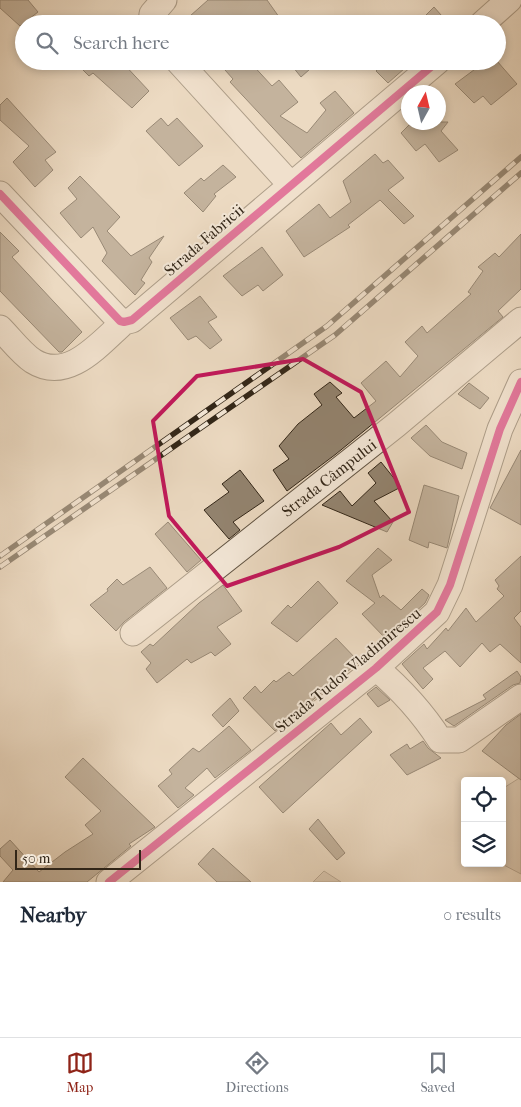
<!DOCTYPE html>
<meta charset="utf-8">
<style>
body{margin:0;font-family:"IM FELL French Canon",serif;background:#f6f6f7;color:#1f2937}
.controls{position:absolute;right:15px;bottom:15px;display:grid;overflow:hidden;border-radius:5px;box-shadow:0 2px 8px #0003}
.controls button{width:45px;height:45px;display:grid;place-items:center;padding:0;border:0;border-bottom:1px solid #e0e1e3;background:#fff;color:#1f2937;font:25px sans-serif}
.compass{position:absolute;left:401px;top:85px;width:45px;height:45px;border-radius:50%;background:#fff;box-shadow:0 2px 8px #0003;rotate:8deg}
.scale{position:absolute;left:15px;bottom:12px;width:126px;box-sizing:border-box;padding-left:5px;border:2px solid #322618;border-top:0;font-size:14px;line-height:18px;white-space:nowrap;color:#322618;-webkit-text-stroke:4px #f3e7d7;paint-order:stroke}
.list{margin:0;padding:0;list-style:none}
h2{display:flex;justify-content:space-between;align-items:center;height:65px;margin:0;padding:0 20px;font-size:21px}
h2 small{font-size:16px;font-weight:400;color:#747a83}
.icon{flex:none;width:28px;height:28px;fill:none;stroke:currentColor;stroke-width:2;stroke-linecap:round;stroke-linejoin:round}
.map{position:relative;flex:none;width:521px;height:882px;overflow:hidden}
.search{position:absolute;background:#fff;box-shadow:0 2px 8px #0003;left:15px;right:15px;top:15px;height:55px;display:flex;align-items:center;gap:12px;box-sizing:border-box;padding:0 18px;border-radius:28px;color:#747a83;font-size:19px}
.sheet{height:155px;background:#fff}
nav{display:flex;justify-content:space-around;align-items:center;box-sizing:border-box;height:70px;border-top:1px solid #e0e1e3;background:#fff;font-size:14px;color:#747a83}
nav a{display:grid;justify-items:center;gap:2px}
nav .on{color:#8f2418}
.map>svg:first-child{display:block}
</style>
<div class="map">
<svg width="521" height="882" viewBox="0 0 521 882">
<rect width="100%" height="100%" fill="#ecdac2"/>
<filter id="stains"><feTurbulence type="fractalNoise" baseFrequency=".004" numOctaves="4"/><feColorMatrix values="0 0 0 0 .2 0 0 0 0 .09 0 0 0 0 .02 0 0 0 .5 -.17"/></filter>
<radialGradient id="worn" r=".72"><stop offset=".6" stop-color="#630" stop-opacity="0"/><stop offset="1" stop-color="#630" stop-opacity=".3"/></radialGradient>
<path fill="#ccbba5" stroke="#7f705e" d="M521,777V874L500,863H502V789Z
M324,871L341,882H313Z"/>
<path fill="#938470" stroke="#322618" d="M0,0H28L38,12L20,26L0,8Z
M208,0H267L284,24H181Z
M434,7L449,24H417Z
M74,61H121L149,91L132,108L93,73L89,76Z
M217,61H249L272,86L279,80L298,102L280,116L307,133L326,110L320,103L335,91L354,113L301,158L230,82L233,79Z
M288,61H319L301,77Z
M386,61H413L388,83L376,71Z
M486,61H497L517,84L491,105L483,96L474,103L455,84Z
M7,98L56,152L45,160L53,170L35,187L13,162L29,146L0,120V105Z
M161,118L168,126L177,118L203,146L179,166L146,131Z
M412,122H448L441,131L458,150L439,162L425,144L416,151L401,133Z
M375,154L383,163L388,160L404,178L388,190L414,216L404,224L380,200L348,225L350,227L304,257L286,231L319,204L330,218L351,202L343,181Z
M223,165L236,177L214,194L216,196L203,212L184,193L201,178L204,181Z
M80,176L120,217L107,231L131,256L164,236L149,258L152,262L141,280L145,283L135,295L102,261L107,253L93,227L81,238L60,213L77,199L68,188Z
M0,232L19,251L12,257L82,332L62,352H59L0,291Z
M521,234V289L498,311L503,317L336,454L287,491L273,470L289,459L279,446L298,424L322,405L314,394L330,382L342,393L336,397L354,418L376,401L361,383L386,361L400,377L418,356L405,342L422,326L427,333L471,294L468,292L483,271L478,267L495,253L499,257Z
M262,247L283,275L263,291L258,285L242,296L223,276Z
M200,296L217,317L208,322L222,340L210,349L196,336L188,340L170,318Z
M469,383L489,398L480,409L458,394Z
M426,425L442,442L467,453L462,469L430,456L411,438Z
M521,450V525L490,508Z
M381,462L401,487L374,501L393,522L387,532L322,505L340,491L352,506L376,483L368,473Z
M240,470L264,501L233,522L240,530L229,539L204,510L229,492L222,484Z
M424,485L459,496L447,548L429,542L428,548L409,540Z
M168,522L201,560L187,572L155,534Z
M378,548L392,560L372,575L380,598L383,595L401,610L422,589L429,595L425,603L386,639L362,614L375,603L346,581Z
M521,556V611L514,618L521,627V663L500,644L490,652L482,643L460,667L445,651L423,668L433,679L423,689L402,664L424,644L427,649L446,628L448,631L466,608L476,622L504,596L497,589L499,586L495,580Z
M150,567L167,588L124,622L116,631L90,605L108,591L107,589L117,579L123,585Z
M318,581L338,603L297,642L271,623L288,605L291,608Z
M223,585L242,611L217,627L231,644L215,656L211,652L191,663L187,659L157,683L146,669L151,663L141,652L150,644L153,646L199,603Z
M336,638L359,662L275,731L243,698L255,686L261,693L274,680L276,682L289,672L293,676Z
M517,671L521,677L520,683L513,685L454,726L445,720L486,699L483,695Z
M376,687L390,700L378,707L367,694Z
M230,698L239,711L223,727L212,715Z
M521,714V780L482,751L506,725Z
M360,718L372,732L283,813L259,787L331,723L341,735Z
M229,726L251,750L215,778L207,768L185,788L194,795L178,808L158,786L172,774L169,770L193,748L199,752Z
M423,741L428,748L441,758L407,775L390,755L407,744L410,749Z
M83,758L155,827L129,844L131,846L87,882H3L13,870L0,856V849L10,840L39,872L65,852L93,834L85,825L101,811L65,777Z
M318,819L345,853L337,860L309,829Z
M213,848L251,882H217L198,864Z"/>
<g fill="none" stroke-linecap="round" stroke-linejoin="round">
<g stroke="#605342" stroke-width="27">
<path id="minor" d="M151,24L152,14L164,0
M482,24L509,0
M178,61L290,184
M0,194L120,321L124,322
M0,328C10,338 21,353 33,361C68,383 99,344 124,322L132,320L438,61
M133,633L396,425L521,320
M376,668C402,690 422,712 440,740H459L521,697
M109,882L376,668L437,612L450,585L500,429L521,382"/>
</g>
<use href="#minor" stroke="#f3e7d7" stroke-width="25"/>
<g stroke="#322618" stroke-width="5.5">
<path id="rail" d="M0,556L327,326L521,157
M0,567L335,335L521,173"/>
</g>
<use href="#rail" stroke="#f3e7d7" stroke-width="4" stroke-dasharray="11" stroke-linecap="butt"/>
<g stroke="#f3e7d7" stroke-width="11">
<path id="cycleway" d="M0,194L120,321L124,322L132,320L438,61
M109,882L376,668L437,612L450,585L500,429L521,382"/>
</g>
<use href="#cycleway" stroke="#d6006c" stroke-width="8"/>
</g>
<path d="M0 0H521V882H0ZM303,359L361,392L409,512L339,547L227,586L169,516L153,421L197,376Z" fill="#ecdac2" fill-opacity=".55" fill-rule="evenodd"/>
<path fill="none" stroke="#c2185b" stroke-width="4" stroke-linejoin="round" d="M303,359L361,392L409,512L339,547L227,586L169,516L153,421L197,376Z"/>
<g text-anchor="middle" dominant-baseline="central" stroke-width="4" stroke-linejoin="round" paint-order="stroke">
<g font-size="16" fill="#322618" stroke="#f3e7d7">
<text transform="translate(204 240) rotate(-41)">Strada Fabricii</text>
<text transform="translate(329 478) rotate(-38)">Strada Câmpului</text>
<text transform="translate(348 670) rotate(-40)">Strada Tudor Vladimirescu</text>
</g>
</g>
<rect width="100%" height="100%" filter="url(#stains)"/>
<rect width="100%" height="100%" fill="url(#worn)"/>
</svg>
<div class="controls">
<button><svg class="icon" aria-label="locate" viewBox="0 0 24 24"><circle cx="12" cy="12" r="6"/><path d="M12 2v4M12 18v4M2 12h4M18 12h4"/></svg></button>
<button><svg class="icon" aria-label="layers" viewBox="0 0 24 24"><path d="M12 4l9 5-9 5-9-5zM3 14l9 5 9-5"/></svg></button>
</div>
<svg class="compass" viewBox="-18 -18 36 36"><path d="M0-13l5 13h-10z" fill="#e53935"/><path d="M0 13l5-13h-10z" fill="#747a83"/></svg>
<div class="scale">50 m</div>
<div class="search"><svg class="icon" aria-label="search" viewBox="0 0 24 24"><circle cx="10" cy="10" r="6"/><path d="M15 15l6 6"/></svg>Search here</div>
</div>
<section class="sheet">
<h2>Nearby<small>0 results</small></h2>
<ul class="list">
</ul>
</section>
<nav>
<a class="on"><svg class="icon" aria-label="map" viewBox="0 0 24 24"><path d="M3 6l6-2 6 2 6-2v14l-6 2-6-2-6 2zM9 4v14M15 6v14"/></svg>Map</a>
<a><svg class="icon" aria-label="directions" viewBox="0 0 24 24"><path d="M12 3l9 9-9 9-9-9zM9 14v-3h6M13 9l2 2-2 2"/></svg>Directions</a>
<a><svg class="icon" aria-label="saved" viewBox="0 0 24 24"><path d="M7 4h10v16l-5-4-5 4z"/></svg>Saved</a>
</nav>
